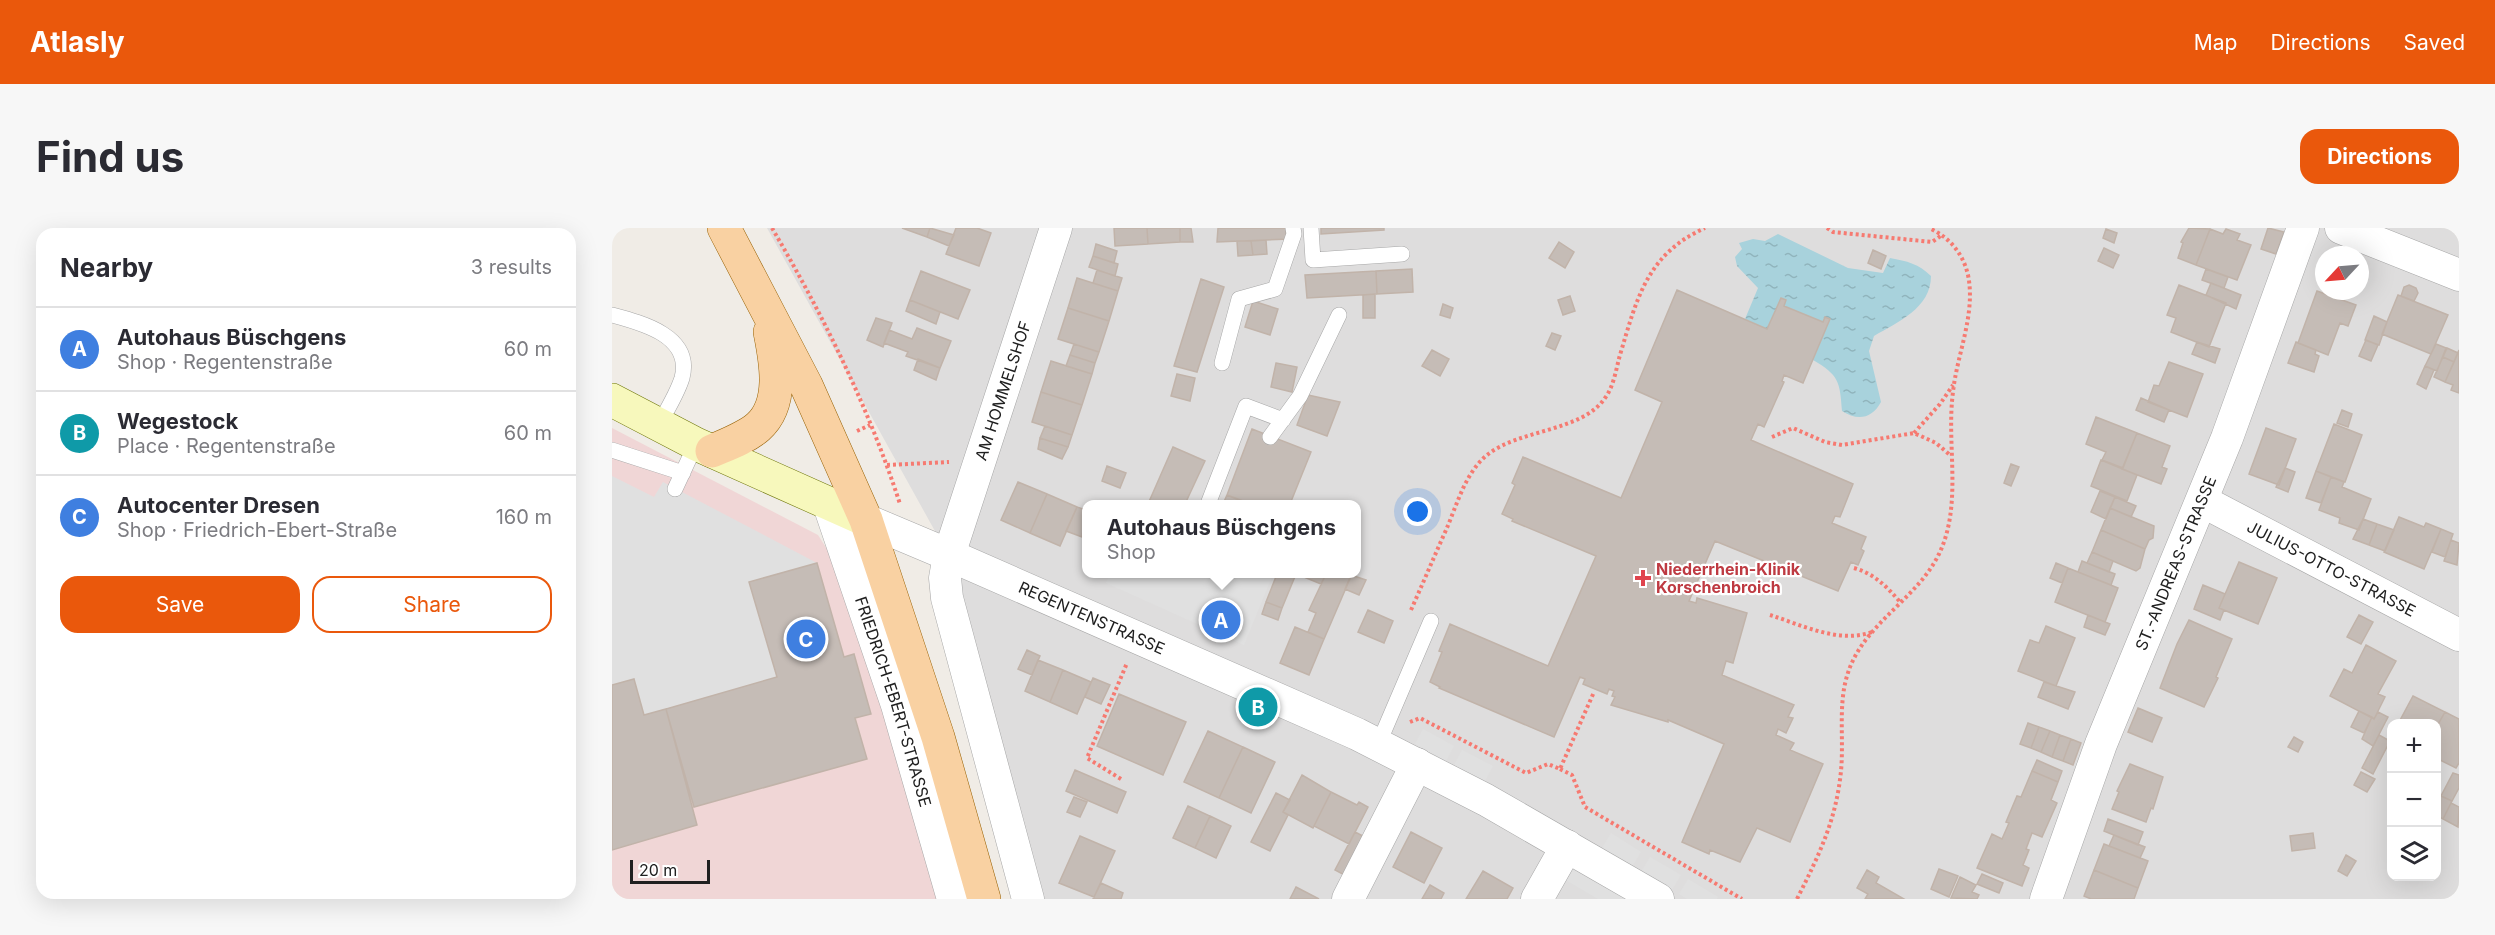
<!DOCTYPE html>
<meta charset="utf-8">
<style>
body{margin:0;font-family:Inter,sans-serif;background:#f7f7f7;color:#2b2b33}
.controls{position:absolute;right:18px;bottom:18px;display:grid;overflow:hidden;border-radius:12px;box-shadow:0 6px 24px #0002}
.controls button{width:54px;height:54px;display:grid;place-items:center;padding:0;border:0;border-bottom:2px solid #e1e1e2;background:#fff;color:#2b2b33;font:30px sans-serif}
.compass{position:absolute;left:1703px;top:18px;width:54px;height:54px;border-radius:50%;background:#fff;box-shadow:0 6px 24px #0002;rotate:244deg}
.scale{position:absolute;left:18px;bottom:15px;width:80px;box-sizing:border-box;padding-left:6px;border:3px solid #202020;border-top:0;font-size:16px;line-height:21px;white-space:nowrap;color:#202020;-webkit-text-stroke:4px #fff;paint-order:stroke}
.you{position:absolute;left:806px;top:284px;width:21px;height:21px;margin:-15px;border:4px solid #fff;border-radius:50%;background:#1a73e8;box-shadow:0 0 0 9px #1a73e833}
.badge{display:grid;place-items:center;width:39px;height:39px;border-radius:50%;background:#ea580c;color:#fff;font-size:20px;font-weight:700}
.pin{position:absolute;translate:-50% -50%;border:3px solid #fff;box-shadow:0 2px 6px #0006}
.popup{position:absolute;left:470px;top:272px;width:279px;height:78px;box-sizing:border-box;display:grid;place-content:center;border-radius:12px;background:#fff;filter:drop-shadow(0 2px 4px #0005);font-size:20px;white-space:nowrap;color:#7c7c81}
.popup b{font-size:22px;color:#2b2b33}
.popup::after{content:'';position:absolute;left:50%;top:100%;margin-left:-12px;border:12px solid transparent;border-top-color:#fff}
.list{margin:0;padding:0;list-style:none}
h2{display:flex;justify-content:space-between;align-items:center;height:78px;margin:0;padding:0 24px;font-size:26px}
h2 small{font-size:20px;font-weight:400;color:#7c7c81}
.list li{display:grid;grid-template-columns:39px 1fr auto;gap:18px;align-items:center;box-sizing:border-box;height:84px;padding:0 24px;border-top:2px solid #e1e1e2}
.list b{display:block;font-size:22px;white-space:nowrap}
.list p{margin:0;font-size:20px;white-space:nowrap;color:#7c7c81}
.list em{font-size:20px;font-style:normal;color:#7c7c81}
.actions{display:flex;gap:12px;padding:18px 24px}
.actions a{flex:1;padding:14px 0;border:2px solid #ea580c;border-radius:18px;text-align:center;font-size:21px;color:#ea580c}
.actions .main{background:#ea580c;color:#fff}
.icon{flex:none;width:33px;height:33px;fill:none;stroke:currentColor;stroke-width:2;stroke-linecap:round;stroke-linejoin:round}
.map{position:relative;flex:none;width:1847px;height:671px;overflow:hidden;border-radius:18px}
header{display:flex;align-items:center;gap:36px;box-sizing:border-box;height:84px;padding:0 30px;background:#ea580c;color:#fff}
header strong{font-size:28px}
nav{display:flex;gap:33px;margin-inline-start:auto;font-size:21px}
.intro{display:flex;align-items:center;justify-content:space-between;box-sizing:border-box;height:144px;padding:0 36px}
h1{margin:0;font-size:42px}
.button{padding:15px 27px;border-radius:18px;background:#ea580c;color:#fff;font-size:21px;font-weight:700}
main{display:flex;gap:36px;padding:0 36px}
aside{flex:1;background:#fff;border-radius:18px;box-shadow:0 6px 24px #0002}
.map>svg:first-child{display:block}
</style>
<header>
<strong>Atlasly</strong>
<nav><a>Map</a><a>Directions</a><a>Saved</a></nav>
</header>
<div class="intro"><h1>Find us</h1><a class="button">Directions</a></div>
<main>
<aside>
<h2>Nearby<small>3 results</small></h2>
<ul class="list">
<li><span class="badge" style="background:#3f7fe0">A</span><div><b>Autohaus Büschgens</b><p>Shop · Regentenstraße</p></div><em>60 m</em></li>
<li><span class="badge" style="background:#0f9aa8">B</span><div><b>Wegestock</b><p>Place · Regentenstraße</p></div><em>60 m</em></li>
<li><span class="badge" style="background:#3f7fe0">C</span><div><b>Autocenter Dresen</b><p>Shop · Friedrich-Ebert-Straße</p></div><em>160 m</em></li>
</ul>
<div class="actions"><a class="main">Save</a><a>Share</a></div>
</aside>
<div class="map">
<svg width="1847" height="671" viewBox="0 0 1847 671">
<defs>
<pattern id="water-ripples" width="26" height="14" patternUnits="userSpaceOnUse" patternTransform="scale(1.5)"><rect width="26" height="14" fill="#a8d2dc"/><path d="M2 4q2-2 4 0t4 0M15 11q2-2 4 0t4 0" fill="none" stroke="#90b4bc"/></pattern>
</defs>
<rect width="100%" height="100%" fill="#f0ece6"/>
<path fill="#dedddd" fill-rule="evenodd" d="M155,0H1847V671H419L339,332ZM1712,27H1748V63H1712ZM474,276H744V346H474ZM1780,496H1824V648H1780Z"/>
<path fill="#f0d6d6" d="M0,200L206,307L236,354L337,671H0Z"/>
<path fill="#e0e0e0" d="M0,248L42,269L51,254L205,335L137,354L165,449L32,487L22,451L0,457Z
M498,346H661L632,417L494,355Z
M811,501L842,518L834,533L803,516Z
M850,522L881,538L873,553L842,537Z
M999,605L1029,624L1020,639L990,620Z
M1038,629L1069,647L1060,662L1029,644Z
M960,636L1019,671H986L952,651Z
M1076,651L1106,669L1105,671H1075L1067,666Z"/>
<path fill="url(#water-ripples)" d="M1166,6L1236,40L1271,45L1278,30C1295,33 1307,36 1319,48C1319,80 1286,94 1262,108L1257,123L1269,174C1260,191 1245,193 1230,183C1228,154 1227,147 1201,132L1218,91L1213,89L1211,94L1172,78L1174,72L1169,70L1155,101L1133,91L1146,60L1125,38L1123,29L1130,21L1127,15L1141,11L1153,13Z"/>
<path fill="#c5bcb6" stroke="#c1b3a9" stroke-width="1.5" d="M290,0H318L315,9Z
M318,0L342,7L337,18L315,9Z
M344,0H365L379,5L367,38L334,26Z
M502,0H535L536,16L503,18Z
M535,0H568V14L536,16Z
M568,0H579L581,14H568Z
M606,0H674V9L676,11L605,14Z
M709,0H772V2L709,6Z
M1577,0L1598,1L1584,37L1566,30L1571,15L1569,14Z
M1656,0L1672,4L1664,26L1649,21Z
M1494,1L1505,5L1502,15L1491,10Z
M1598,1L1611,6L1614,1L1628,6L1625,12L1639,17L1625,52L1584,37Z
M654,12L655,26L641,27L639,13Z
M625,13H639L641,27L626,28Z
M947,14L962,24L953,40L937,30Z
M484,16L505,23L502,35L481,28Z
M1492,20L1507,27L1501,40L1486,33Z
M1261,22L1274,28L1269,41L1256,35Z
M481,28L506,36L503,48L477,39Z
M800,41L801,64L765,66L764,43Z
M1594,41L1616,49L1612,60L1590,52Z
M485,42L510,50L506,63L481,55Z
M309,43L358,62L346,91L298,72Z
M764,43L765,66L695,70L693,47Z
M465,50L506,63L497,93L456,80Z
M589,51L612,59L585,144L562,138Z
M1599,55L1629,67L1624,81L1594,67Z
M1567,57L1614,75L1597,119L1559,104L1564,90L1555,87Z
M1797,57L1804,60L1806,65L1802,73L1789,68L1792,59Z
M1065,62L1155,101L1169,70L1174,72L1172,78L1211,94L1213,89L1218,91L1191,155L1172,147L1170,153L1172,154L1152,199L1146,196L1139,212L1241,256L1228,289L1223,288L1220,295L1254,309L1249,321L1252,323L1246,337L1239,334L1226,363L1103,313L1077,373L1084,375L1085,370L1135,385L1121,435L1114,433L1110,447L1182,477L1176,489L1181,490L1174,505L1166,501L1164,507L1182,515L1178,522L1211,536L1178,614L1145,600L1128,634L1098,622L1097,626L1070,614L1112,516L1056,492V494L999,477L1003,469L1000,468L1002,463L997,461L995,466L971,456L973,451L968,449L942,509L827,460L828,459L818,454L830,424L827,423L838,396L936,438L984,328L900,293L901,291L890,286L903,257L900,255L911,229L1009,270L1050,174L1023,162Z
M1705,63L1744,77L1736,98L1728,95L1716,127L1686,115Z
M763,66V90H751V67Z
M1786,67L1836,87L1819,126L1770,106Z
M958,68L963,83L951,87L946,72Z
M298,72L328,84L324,96L294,83Z
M641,73L666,81L658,107L633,99Z
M831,76L841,80L838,90L828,87Z
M456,80L497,93L487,124L446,111Z
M1762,88L1775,94L1767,117L1753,112Z
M264,90L280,95L271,119L255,112Z
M305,100L339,113L328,140L294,128L296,124L272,115L277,102L300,111Z
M940,105L949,108L943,122L934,118Z
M1754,112L1766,117L1759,133L1747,128Z
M1585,114L1608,121L1603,135L1580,126Z
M1684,114L1704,122L1703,126L1707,128L1702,144L1676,135Z
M462,116L487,124L483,135L458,127Z
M1824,116L1834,120L1825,143L1813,138Z
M1835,120L1846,125L1842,134L1831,129Z
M820,122L837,131L828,148L810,138Z
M1847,122V165L1839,162L1841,157L1833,154Z
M458,127L483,135L480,146L454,138Z
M1831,129L1842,134L1833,154L1822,149Z
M306,131L328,140L324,152L302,142Z
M439,133L480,146L470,177L429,164Z
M1557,134L1591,146L1575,189L1536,174L1542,157L1547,158Z
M664,135L685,139L680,164L659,159Z
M1813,138L1822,142L1814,161L1805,156Z
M565,146L583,150L578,173L559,168Z
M429,164L470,177L460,207L420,194Z
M696,167L728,174L715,208L685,197Z
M1529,170L1557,182L1552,194L1524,182Z
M1730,182L1740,186L1736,199L1725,195Z
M1484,189L1525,205L1511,240L1490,232L1494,224L1474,216Z
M1722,196L1750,207L1733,254L1704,243Z
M433,198L460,207L456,219L428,210Z
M1654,200L1684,211L1667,257L1637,246Z
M640,201L699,224L678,276H639L615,267Z
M1525,205L1558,218L1550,239L1555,241L1549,256L1510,241Z
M428,210L456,219L450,231L426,221Z
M561,219L593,233L573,276H536Z
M1489,232L1525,247L1515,273L1479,258Z
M1399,236L1407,239L1399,258L1392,255Z
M495,238L514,245L508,260L490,253Z
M1673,240L1683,244L1676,264L1664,259Z
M1704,243L1719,249L1709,275L1694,270Z
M1719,249L1732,254L1730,259L1759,271L1747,302L1727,295L1728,290L1707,282Z
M406,254L435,266L418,305L389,292Z
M1488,263L1503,269L1494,291L1479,284Z
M435,266L465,279L448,318L418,305Z
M615,267L634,275L639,276H611Z
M1503,269L1524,278L1519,289L1498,280Z
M465,279L474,282L470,309L454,303Z
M1498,280L1542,298L1541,310L1537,312L1533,321L1489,302Z
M1787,289L1812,299L1814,295L1829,301L1812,341L1772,324Z
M1751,291L1765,296L1757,317L1741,311Z
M1765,296L1782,302L1773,323L1757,317Z
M1829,301L1841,306L1833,329L1820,324Z
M1489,302L1533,321L1528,340L1524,343L1480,324Z
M1839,312L1847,315L1845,337L1832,333Z
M1480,324L1501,333L1497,344L1475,335Z
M1470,333L1503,346L1499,357L1466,344Z
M1627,334L1665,350L1646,396L1607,380Z
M205,335L232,429L242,426L259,486L243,490L255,531L82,579L54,481L165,449L137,354Z
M1444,335L1456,340L1450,355L1438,350Z
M1456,340L1506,360L1493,394L1443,374Z
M665,346H684L670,380L654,374Z
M687,346H714L709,356L687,347Z
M714,346H740L712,411L696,404L704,385L697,382Z
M739,347L754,352L747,367L733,361Z
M1591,357L1613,366L1607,380L1612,382L1608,392L1582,381Z
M654,374L670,380L666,392L650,386Z
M756,382L781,393L772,415L746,404Z
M1476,387L1498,396L1493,407L1472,399Z
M1747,387L1761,394L1749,416L1735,409Z
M1577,392L1620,411L1604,449L1606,450L1592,479L1548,460L1565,416Z
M1434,398L1463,410L1444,458L1406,443L1418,412L1427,415Z
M683,399L712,411L697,447L668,435Z
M1754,417L1784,433L1766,466L1773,469L1762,491L1718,468L1732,441L1740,445Z
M415,422L428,428L420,447L406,441Z
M426,432L451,442L438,474L413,463Z
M451,442L479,454L465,486L438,474Z
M481,450L498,457L489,476L473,469Z
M22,451L32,487L54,481L85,597L0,622V457Z
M1432,454L1463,464L1456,481L1426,469Z
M507,466L574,494L551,547L485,518Z
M1801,468L1833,484L1824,500V496H1786Z
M1526,480L1550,490L1540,514L1516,504Z
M1747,483L1760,489L1752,505L1739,499Z
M1766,484L1776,489L1761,518L1750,511L1760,489L1762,491Z
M1833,484L1847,491V535L1844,540L1824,530V500Z
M1416,495L1427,499L1419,520L1408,516Z
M1427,499L1438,503L1429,524L1419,520Z
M596,503L631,519L607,570L572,554Z
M1438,503L1448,507L1440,529L1429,524Z
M1448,507L1459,511L1451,533L1440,529Z
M1767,507L1778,513L1761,546L1750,540Z
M1682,509L1691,514L1686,524L1676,519Z
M1459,511L1469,515L1461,537L1451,533Z
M631,519L663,534L639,585L607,570Z
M1425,532L1450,543L1446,554L1420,543Z
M1518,536L1551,549L1541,581L1539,580L1534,594L1500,581L1507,564L1505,563Z
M463,542L514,564L505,585L454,563Z
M1420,543L1446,554L1439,572L1445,575L1430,609L1420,605L1414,621L1417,622L1411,637L1417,640L1410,658L1365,640L1380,606L1390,611L1397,595L1394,594L1405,568L1409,569Z
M1749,544L1763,551L1755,564L1742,557Z
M1841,545L1847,547V560L1840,573L1829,568Z
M690,547L719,564L701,600L671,584Z
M719,564L745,577L747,574L756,579L737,616L702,598Z
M664,565L678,572L671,584L676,587L658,623L639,614Z
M1829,568L1840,573L1831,591L1824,587V577Z
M462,569L475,574L468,589L455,584Z
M1839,575L1847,579L1846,599L1831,591Z
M576,578L598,588L583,620L561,610Z
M598,588L619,598L604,630L583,620Z
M1496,591L1531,604L1526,617L1492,603Z
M743,604L757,611L738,650L723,642Z
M799,604L830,620L812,655L781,639Z
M1701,605L1703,620L1680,623L1678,608Z
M1502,607L1533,619L1528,630L1497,618Z
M468,608L503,623L482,669L447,655Z
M1492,616L1536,633L1526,660L1482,642Z
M1734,627L1744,633L1735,648L1726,643Z
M1327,641L1346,648L1337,669L1319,661Z
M1255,642L1267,649L1264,655L1292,671H1253L1256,666L1245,660Z
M1482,642L1526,660L1522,671H1479L1472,668Z
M871,643L901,660L895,671H854Z
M1370,646L1391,655L1387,665L1365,656Z
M1348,649L1364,657L1360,664L1367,667L1365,671L1339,670Z
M489,655L511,665L509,671H481Z
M818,657L832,665L829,671H810Z
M684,659L707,671H678Z"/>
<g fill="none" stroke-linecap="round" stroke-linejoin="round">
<g stroke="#a7a7a7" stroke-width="16">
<path id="lane" d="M699,0L701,32L790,26
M0,87C30,95 81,108 70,150C65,166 55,182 47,196
M610,135L627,71L663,61L682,6L681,0
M658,209L688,168L727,87
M0,222L71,245
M63,261L84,216
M596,276L634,178L671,192
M766,517L819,393"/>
</g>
<g stroke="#a7a7a7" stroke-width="33">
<g id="street">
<path d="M1729,0L1847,47"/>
<path id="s1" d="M1590,273L1847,407"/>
<path id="s2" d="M217,277L285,477L341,671"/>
<path id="s3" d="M254,292L337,327L745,506L874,572L1046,671"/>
<path id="s4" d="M416,671L335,370L333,350L337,327L444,0"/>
<path d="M736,671L805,536"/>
<path d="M925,671L955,618"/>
<path id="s5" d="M1434,671L1489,516L1615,210L1691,0"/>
</g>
</g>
<g stroke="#6d7508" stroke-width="34">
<path id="secondary" d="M0,172L84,216L254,292"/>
</g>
<g stroke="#976104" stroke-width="34">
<path id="primary" d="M112,0L194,157L254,292L326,509L372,671
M100,223C116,216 133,210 146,199C172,176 164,134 158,104"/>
</g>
<path stroke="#f67a71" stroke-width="4" stroke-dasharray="3 3" stroke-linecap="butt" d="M160,0C211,87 257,180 288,276
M1215,0L1221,4L1320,14L1330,7
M245,203L258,197
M1302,205L1328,176L1341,157
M1160,209L1181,200L1213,214L1230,217L1302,205L1324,215L1338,227
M275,237L337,234
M1242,340C1263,346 1275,359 1289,375
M799,382C811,355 822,329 834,302C845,277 853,245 875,227C907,201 970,204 993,170C1002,158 1004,141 1008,127C1025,70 1035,26 1093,0
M1158,387C1190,397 1227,416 1260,404
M798,494L808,490L914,545L936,536L948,541L982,464
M948,541L960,547L973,579L1130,671
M509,551L475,530L515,435
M1185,671C1207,627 1224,593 1229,543C1232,511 1226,478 1235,448C1250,396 1304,373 1327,326C1351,276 1334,217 1341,164C1345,126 1364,86 1356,47C1351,25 1337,9 1317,0"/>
<use href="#lane" stroke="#fff" stroke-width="15"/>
<use href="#street" stroke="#fff" stroke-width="32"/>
<use href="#secondary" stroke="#f7f8bc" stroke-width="33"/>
<use href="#primary" stroke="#f9d1a2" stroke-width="33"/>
</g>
<path fill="#e0444e" stroke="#fff" stroke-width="2" d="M1028 341h6v6h6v6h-6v6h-6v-6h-6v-6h6z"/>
<g text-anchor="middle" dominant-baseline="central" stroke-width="4.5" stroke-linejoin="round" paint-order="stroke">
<g font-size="16" fill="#202020" stroke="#fff">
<text stroke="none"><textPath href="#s4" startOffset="528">AM HOMMELSHOF</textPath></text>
<text stroke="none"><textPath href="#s5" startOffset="360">ST.-ANDREAS-STRASSE</textPath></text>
<text stroke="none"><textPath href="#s1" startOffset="146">JULIUS-OTTO-STRASSE</textPath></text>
<text stroke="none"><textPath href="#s3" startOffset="246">REGENTENSTRASSE</textPath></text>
<text stroke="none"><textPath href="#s2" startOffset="207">FRIEDRICH-EBERT-STRASSE</textPath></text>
</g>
<g font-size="16" font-weight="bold" fill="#be3a42" stroke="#fff" text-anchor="start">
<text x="1044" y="341">Niederrhein-Klinik<tspan x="1044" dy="18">Korschenbroich</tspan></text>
</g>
</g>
</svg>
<div class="controls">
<button>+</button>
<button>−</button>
<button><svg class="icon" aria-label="layers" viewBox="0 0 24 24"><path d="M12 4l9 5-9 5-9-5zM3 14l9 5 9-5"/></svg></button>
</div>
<svg class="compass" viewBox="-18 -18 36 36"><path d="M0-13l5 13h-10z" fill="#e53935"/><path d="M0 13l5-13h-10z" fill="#7c7c81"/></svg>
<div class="scale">20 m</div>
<div class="you"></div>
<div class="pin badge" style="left:609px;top:392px;background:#3f7fe0">A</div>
<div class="popup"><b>Autohaus Büschgens</b>Shop</div>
<div class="pin badge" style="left:646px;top:479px;background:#0f9aa8">B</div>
<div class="pin badge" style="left:194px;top:411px;background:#3f7fe0">C</div>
</div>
</main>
